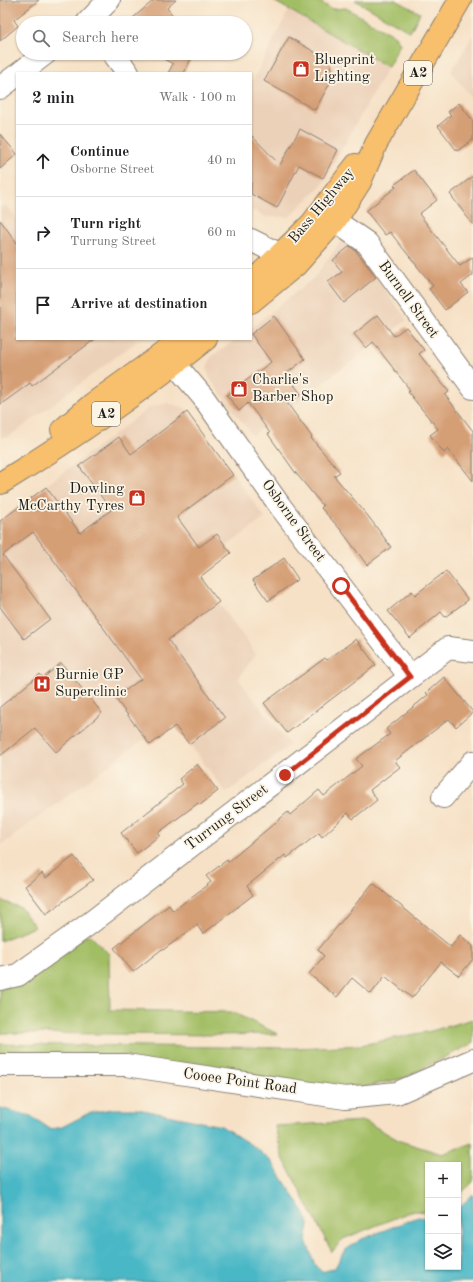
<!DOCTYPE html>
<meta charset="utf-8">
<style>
body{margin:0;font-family:"Old Standard TT",serif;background:#f6f6f6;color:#202124}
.controls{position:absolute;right:12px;bottom:12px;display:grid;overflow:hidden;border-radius:0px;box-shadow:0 1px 3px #0004}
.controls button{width:36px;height:36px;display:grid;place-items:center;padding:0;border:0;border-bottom:1px solid #e0e0e0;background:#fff;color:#202124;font:20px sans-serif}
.stop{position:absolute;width:12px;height:12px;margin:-9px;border:3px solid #c8321e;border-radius:50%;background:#fff}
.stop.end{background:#c8321e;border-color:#fff;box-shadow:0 1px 4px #0008}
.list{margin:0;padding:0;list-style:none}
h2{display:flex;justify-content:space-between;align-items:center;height:52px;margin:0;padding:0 16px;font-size:17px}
h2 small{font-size:13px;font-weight:400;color:#757577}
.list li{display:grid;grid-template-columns:26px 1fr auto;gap:12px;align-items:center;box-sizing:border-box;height:72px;padding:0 16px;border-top:1px solid #e0e0e0}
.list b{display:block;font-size:15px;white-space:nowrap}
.list p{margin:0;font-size:13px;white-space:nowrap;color:#757577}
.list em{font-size:13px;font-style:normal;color:#757577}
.icon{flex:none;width:22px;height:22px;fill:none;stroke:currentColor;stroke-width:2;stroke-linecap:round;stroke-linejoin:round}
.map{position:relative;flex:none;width:473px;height:1282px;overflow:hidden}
.search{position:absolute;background:#fff;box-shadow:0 1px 3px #0004;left:16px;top:16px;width:236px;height:44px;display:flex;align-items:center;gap:10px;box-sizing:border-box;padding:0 14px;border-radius:22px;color:#757577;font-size:15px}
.panel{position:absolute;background:#fff;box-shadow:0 1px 3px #0004;left:16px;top:72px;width:236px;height:268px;border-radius:0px}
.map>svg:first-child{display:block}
</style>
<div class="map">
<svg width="473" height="1282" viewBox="0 0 473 1282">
<rect width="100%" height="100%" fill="#fcf5e5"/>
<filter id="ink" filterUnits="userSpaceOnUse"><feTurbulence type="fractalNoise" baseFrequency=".025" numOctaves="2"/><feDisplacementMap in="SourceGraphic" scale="8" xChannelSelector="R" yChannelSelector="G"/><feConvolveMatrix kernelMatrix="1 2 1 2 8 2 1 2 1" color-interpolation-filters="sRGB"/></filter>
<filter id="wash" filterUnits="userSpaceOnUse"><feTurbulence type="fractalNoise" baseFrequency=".012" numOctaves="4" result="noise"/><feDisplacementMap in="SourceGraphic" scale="16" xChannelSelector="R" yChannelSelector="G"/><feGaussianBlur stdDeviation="0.9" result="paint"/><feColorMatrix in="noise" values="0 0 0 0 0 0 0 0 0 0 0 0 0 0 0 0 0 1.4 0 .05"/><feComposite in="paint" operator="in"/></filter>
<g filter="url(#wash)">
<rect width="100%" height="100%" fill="#f6e1c6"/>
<path fill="#ecd1b9" d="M289,10L388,67L321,186L289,217H266L251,209V84Z
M473,35V100L451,71Z
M6,205L17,219V339H140L10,436L0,438V207Z
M342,240L353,243L407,320L252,435L210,379L207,369L210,358L236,339H251V328L315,277Z
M167,403L186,408L265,518L194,570L256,654L238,679L290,745L226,793L171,719L0,846V520L149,408Z"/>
<path fill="#a2be65" stroke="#5f6d40" d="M272,0H316L332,9L346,8L395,36L400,44L388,67Z
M355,0H396L420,13L410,32Z
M0,900L21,908L35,927L0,941Z
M89,934L109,954L110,1010L232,1012L278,1034L219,1035L0,1033V989Z
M473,1019V1043L404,1078L351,1090L0,1060V1044L295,1048L361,1045L431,1031Z
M365,1121L400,1141L442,1154L473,1143V1182L458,1196V1165H428V1212L412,1211L343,1239L332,1252L282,1156L275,1126Z"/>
<path fill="#4ab7c6" stroke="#336a71" d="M0,1108L31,1116L50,1129L62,1127L89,1113L112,1109H138L221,1126L256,1148L272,1162L304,1212L309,1225L306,1240L315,1265L322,1272L335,1268L344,1251L362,1239L418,1217L428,1218V1267H458V1209L473,1194V1282H0Z"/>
<g id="blocks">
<path fill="#d59f76" d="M0,0H39L14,20L18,26L0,41Z
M154,0H176L167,8L174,17L167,23H127Z
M289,37L323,57L331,64L333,74L330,83L315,110L264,81Z
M153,53H194L184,73H168L173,64Z
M459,103L473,121V141L472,140L457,151L438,126L451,115L448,112Z
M300,129L338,150L323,178L299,165L277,208L251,194V135L280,165Z
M0,134L17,154L0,169Z
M414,170L437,200L419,214L460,266L473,257V275L461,284L468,292L445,310L429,289L433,286L390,232L385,235L366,211L396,187L394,185Z
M473,176V225L450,194Z
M0,220L17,243V339H95L32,386L30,383L0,405Z
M350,246L357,252L376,277L344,303L328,282L342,272L333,260Z
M378,315L394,336L406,327L424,350L419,354L449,392L445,395L473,431V481L448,449L444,453L430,435L438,429L408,392L410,390L373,342L366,348L354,334Z
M274,316L305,359L286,374L301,394L287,403L312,437L311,438L340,472L334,476L368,516L391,547L367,565L341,530L321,508L323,506L295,472L268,434L270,433L248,403L239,411L227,395L271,362L251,334Z
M187,412L233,475L177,517L199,547L217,534L231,553L200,577L219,602L168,640L225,718L189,744L175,726L150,745L115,698L141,679L33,532L3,555L50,619L24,639L0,607V521L46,487L80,533L111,510L79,466L119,437L131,454Z
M284,558L298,579L268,601L253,580Z
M446,571L468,600L445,617L441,612L410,638L388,611L412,591L415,595Z
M356,639L376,665L287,733L264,703L325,658L327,660Z
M61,663L102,713L56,752L35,728L0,756V707L40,674L43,678Z
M444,677L473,712L456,727L449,719L395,761L400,767L370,790L377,800L353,819L348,813L322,837L319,833L287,858L285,855L247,886L253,895L222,919L203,934L197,925L163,950L162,949L133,972L114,948L169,905L173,911L211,882L206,876L227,860L228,862L288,812L290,815L319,790L324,796L362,766L356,759L390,734L386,729L428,695L426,693Z
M197,764L218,791L200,805L198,803L158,833L160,835L137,853L121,833L183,784L179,779Z
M74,856L93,880L46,914L25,886L42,873L46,878Z
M373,883L451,947L460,935L473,946V959L459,976L441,962L412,998L385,976L371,994L352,978L337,997L309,974L324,956L318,950Z"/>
</g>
</g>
<g filter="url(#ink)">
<use href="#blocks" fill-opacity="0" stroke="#897e71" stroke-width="1"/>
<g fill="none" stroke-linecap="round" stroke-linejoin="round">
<g stroke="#897e71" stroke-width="24">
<path id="minor" d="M87,23L109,0
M113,53L128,73
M20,73L46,53
M0,88L17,75
M335,221L367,243L473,388
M251,240L281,255
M175,364L203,397L280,506L410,677
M443,797L473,762
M0,979L18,975L89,924L448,648L473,651
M0,1065H126L345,1098L397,1093L473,1060"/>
</g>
<g stroke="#897e71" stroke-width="24">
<path id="highway" d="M251,283L312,223L356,165
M251,302L296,265L335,221L360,182L376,144L460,0
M62,430L91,405L183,339
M1,483C72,439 141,392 206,339"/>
</g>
<use href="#minor" stroke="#fff" stroke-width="22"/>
<use href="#highway" stroke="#f8bf6c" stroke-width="22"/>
</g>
</g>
<g fill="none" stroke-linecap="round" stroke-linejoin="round" filter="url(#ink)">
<path stroke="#c8321e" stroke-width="5" d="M285,775L410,677L341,586"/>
</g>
<defs>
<g id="shop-square" transform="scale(0.9)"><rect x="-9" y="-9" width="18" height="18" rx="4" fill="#c8321e" stroke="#fcf5e5"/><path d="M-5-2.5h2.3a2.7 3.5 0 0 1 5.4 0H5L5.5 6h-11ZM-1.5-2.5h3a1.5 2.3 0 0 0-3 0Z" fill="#fff"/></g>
<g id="hospital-square" transform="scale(0.9)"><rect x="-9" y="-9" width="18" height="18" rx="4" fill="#c8321e" stroke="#fcf5e5"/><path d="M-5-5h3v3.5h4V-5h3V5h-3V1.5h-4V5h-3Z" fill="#fff"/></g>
</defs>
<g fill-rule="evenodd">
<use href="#shop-square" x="301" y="69"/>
<use href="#shop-square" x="239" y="389"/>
<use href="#shop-square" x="137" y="498"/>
<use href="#hospital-square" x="42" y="684"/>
</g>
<g text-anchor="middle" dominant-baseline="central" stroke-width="3.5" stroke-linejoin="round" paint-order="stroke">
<g fill="#fcf5e5" stroke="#5f5d58" stroke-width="1">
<rect x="404" y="61" width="28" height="24" rx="3"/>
<rect x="92" y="402" width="28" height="24" rx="3"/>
</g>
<g font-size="14" font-weight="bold" fill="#1c1c1c">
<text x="418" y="73">A2</text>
<text x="106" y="414">A2</text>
</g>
<g font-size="15" fill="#1c1c1c" stroke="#fcf5e5" text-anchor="start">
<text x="314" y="60">Blueprint<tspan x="314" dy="17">Lighting</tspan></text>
<text x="252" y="380">Charlie's<tspan x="252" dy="17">Barber Shop</tspan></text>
<text x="124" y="489" text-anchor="end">Dowling<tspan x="124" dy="17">McCarthy Tyres</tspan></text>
<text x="55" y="675">Burnie GP<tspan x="55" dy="17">Superclinic</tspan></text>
</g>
<g font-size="15" fill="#1c1c1c" stroke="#fcf5e5">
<text transform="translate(322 206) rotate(-50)">Bass Highway</text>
<text transform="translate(408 300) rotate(54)">Burnell Street</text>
<text transform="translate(293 521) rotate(54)">Osborne Street</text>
<text transform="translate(227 818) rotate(-37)">Turrung Street</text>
<text transform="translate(240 1082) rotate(8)">Cooee Point Road</text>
</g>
</g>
</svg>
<div class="controls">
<button>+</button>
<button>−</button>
<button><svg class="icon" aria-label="layers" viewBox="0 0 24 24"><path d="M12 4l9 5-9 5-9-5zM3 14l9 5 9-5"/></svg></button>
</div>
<div class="stop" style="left:341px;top:586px"></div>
<div class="stop end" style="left:285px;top:775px"></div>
<div class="search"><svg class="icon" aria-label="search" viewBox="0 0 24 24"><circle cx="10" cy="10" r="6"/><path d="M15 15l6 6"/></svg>Search here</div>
<section class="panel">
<h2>2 min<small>Walk · 100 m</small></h2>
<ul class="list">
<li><svg class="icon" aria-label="ahead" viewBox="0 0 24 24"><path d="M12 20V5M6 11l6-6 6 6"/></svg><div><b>Continue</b><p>Osborne Street</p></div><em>40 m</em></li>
<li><svg class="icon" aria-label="right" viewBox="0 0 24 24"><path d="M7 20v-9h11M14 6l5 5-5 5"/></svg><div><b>Turn right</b><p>Turrung Street</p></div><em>60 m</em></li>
<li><svg class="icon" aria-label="arrive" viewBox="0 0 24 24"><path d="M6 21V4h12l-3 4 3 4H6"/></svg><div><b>Arrive at destination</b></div></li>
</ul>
</section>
</div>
